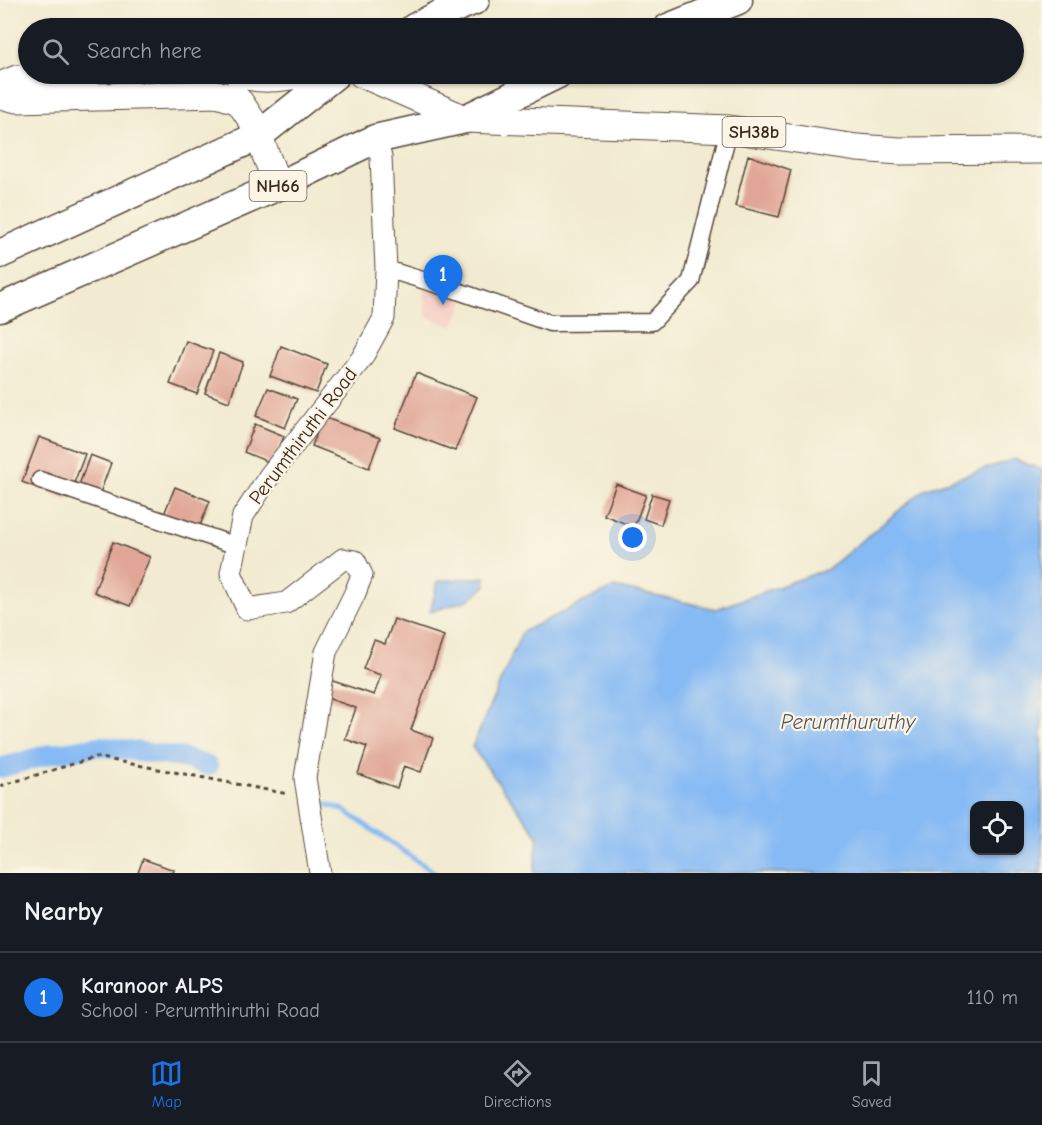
<!DOCTYPE html>
<meta charset="utf-8">
<style>
body{margin:0;font-family:"Comic Neue",sans-serif;background:#20242c;color:#f1f3f6}
.controls{position:absolute;right:18px;bottom:18px;display:grid;overflow:hidden;border-radius:12px;box-shadow:0 2px 4px #0004}
.controls button{width:54px;height:54px;display:grid;place-items:center;padding:0;border:0;border-bottom:2px solid #363941;background:#171b24;color:#f1f3f6;font:30px sans-serif}
.you{position:absolute;left:633px;top:538px;width:21px;height:21px;margin:-15px;border:4px solid #fff;border-radius:50%;background:#1a73e8;box-shadow:0 0 0 9px #1a73e833}
.badge{display:grid;place-items:center;width:39px;height:39px;border-radius:50%;background:#1a73e8;color:#fff;font-size:20px;font-weight:700}
.pin{position:absolute;translate:-50% -50px;filter:drop-shadow(0 2px 3px #0008)}
.pin::after{content:'';position:absolute;top:32px;width:21px;height:18px;background:inherit;clip-path:polygon(0 0,100% 0,50% 100%)}
.list{margin:0;padding:0;list-style:none}
h2{display:flex;justify-content:space-between;align-items:center;height:78px;margin:0;padding:0 24px;font-size:26px}
h2 small{font-size:20px;font-weight:400;color:#9ea1a6}
.list li{display:grid;grid-template-columns:39px 1fr auto;gap:18px;align-items:center;box-sizing:border-box;height:90px;padding:0 24px;border-top:2px solid #363941}
.list b{display:block;font-size:22px;white-space:nowrap}
.list p{margin:0;font-size:20px;white-space:nowrap;color:#9ea1a6}
.list em{font-size:20px;font-style:normal;color:#9ea1a6}
.icon{flex:none;width:33px;height:33px;fill:none;stroke:currentColor;stroke-width:2;stroke-linecap:round;stroke-linejoin:round}
.map{position:relative;flex:none;width:1042px;height:873px;overflow:hidden}
.search{position:absolute;background:#171b24;box-shadow:0 2px 4px #0004;left:18px;right:18px;top:18px;height:66px;display:flex;align-items:center;gap:15px;box-sizing:border-box;padding:0 21px;border-radius:33px;color:#9ea1a6;font-size:22px}
.sheet{height:168px;background:#171b24}
nav{display:flex;justify-content:space-around;align-items:center;box-sizing:border-box;height:84px;border-top:2px solid #363941;background:#171b24;font-size:16px;color:#9ea1a6}
nav a{display:grid;justify-items:center;gap:3px}
nav .on{color:#1a73e8}
.map>svg:first-child{display:block}
</style>
<div class="map">
<svg width="1042" height="873" viewBox="0 0 1042 873">
<rect width="100%" height="100%" fill="#fcf5e5"/>
<filter id="ink" filterUnits="userSpaceOnUse"><feTurbulence type="fractalNoise" baseFrequency=".0167" numOctaves="2"/><feDisplacementMap in="SourceGraphic" scale="12" xChannelSelector="R" yChannelSelector="G"/><feConvolveMatrix kernelMatrix="1 2 1 2 8 2 1 2 1" color-interpolation-filters="sRGB"/></filter>
<filter id="wash" filterUnits="userSpaceOnUse"><feTurbulence type="fractalNoise" baseFrequency=".008" numOctaves="4" result="noise"/><feDisplacementMap in="SourceGraphic" scale="24" xChannelSelector="R" yChannelSelector="G"/><feGaussianBlur stdDeviation="1.35" result="paint"/><feColorMatrix in="noise" values="0 0 0 0 0 0 0 0 0 0 0 0 0 0 0 0 0 1.4 0 .05"/><feComposite in="paint" operator="in"/></filter>
<g filter="url(#wash)">
<rect width="100%" height="100%" fill="#f2ebd1"/>
<path fill="#f7d1c8" d="M432,273L470,286L453,327L426,317L423,293Z"/>
<path fill="#86baf4" stroke="#607289" stroke-width="1.5" fill-rule="evenodd" d="M1014,459L1042,470V873H534L538,836L472,747L522,632L614,587L716,609L828,569L925,489ZM974,806H1020V850H974Z
M485,577L486,586L468,600L430,612L438,581Z"/>
<g fill="none" stroke-linecap="round" stroke-linejoin="round">
<path stroke="#86baf4" stroke-width="5" d="M319,802L342,809L435,873"/>
<path stroke="#86baf4" stroke-width="20" d="M0,768L50,754L99,746L184,758L208,766"/>
</g>
<g id="blocks">
<path fill="#e0a595" d="M748,155L791,170L779,217L735,206Z
M186,341L213,351L197,394L170,384Z
M281,346L327,364L316,393L270,376Z
M219,353L243,362L229,402L205,393Z
M416,373L477,397L455,451L395,428Z
M268,388L297,399L285,428L256,416Z
M323,417L380,438L369,468L312,446Z
M255,424L284,436L273,464L244,452Z
M39,437L85,454L68,499L22,482Z
M90,455L111,463L100,493L79,485Z
M616,484L646,495L634,527L604,515Z
M175,487L210,501L197,533L162,519Z
M652,494L669,499L661,525L644,519Z
M113,542L150,557L130,606L94,592Z
M394,619L444,636L411,730L433,738L421,772L404,766L397,788L358,774L367,747L345,739L356,708L324,697L330,680L374,695L381,675L363,669L374,640L385,644Z
M143,859L174,870L173,873H138Z"/>
</g>
</g>
<g filter="url(#ink)">
<use href="#blocks" fill-opacity="0" stroke="#564739" stroke-width="1.5"/>
<g fill="none" stroke-linecap="round" stroke-linejoin="round">
<g stroke="#564739" stroke-width="19">
<path id="minor" d="M386,269L455,290L550,323L652,322L691,281L729,129
M40,480L237,546"/>
</g>
<g stroke="#564739" stroke-width="23">
<path id="tertiary" d="M320,873L305,778L326,652L355,593L362,575L355,561L343,559L286,603L247,609L231,573L243,516L270,475L362,358L384,318L386,269L381,157L375,139"/>
</g>
<g stroke="#564739" stroke-width="29">
<path id="primary" d="M238,74C257,80 281,79 301,74
M362,74L465,119L729,129L857,148L900,151L1042,150
M0,86L17,79L86,74
M0,95L16,99L217,94L239,101L253,122L278,186"/>
</g>
<g stroke="#564739" stroke-width="31">
<path id="trunk" d="M414,28L445,12L475,0
M668,28L738,0
M0,254L258,136L336,74
M0,308L278,186L375,139L465,119L558,74"/>
</g>
<path stroke="#564739" stroke-width="3" stroke-dasharray="4.5 4.5" stroke-linecap="butt" d="M0,786L96,757L288,794"/>
<use href="#minor" stroke="#fff" stroke-width="16"/>
<use href="#tertiary" stroke="#fff" stroke-width="21"/>
<use href="#primary" stroke="#fff" stroke-width="27"/>
<use href="#trunk" stroke="#fff" stroke-width="28"/>
</g>
</g>
<g text-anchor="middle" dominant-baseline="central" stroke-width="4.5" stroke-linejoin="round" paint-order="stroke">
<g fill="#fcf5e5" stroke="#75675a" stroke-width="1.5">
<rect x="722.5" y="117" width="63" height="30" rx="4.5"/>
<rect x="249.5" y="171" width="57" height="30" rx="4.5"/>
</g>
<g font-size="18" font-weight="bold" fill="#3b2a1e">
<text x="754" y="132">SH38b</text>
<text x="278" y="186">NH66</text>
</g>
<g font-size="20" fill="#3b2a1e" stroke="#fcf5e5">
<text transform="translate(303 436) rotate(-53)">Perumthiruthi Road</text>
</g>
<g font-size="21" font-style="italic" fill="#52555e" stroke="#fcf5e5">
<text x="848" y="722">Perumthuruthy</text>
</g>
</g>
</svg>
<div class="controls">
<button><svg class="icon" aria-label="locate" viewBox="0 0 24 24"><circle cx="12" cy="12" r="6"/><path d="M12 2v4M12 18v4M2 12h4M18 12h4"/></svg></button>
</div>
<div class="you"></div>
<div class="pin badge" style="left:443px;top:305px">1</div>
<div class="search"><svg class="icon" aria-label="search" viewBox="0 0 24 24"><circle cx="10" cy="10" r="6"/><path d="M15 15l6 6"/></svg>Search here</div>
</div>
<section class="sheet">
<h2>Nearby<small></small></h2>
<ul class="list">
<li><span class="badge">1</span><div><b>Karanoor ALPS</b><p>School · Perumthiruthi Road</p></div><em>110 m</em></li>
</ul>
</section>
<nav>
<a class="on"><svg class="icon" aria-label="map" viewBox="0 0 24 24"><path d="M3 6l6-2 6 2 6-2v14l-6 2-6-2-6 2zM9 4v14M15 6v14"/></svg>Map</a>
<a><svg class="icon" aria-label="directions" viewBox="0 0 24 24"><path d="M12 3l9 9-9 9-9-9zM9 14v-3h6M13 9l2 2-2 2"/></svg>Directions</a>
<a><svg class="icon" aria-label="saved" viewBox="0 0 24 24"><path d="M7 4h10v16l-5-4-5 4z"/></svg>Saved</a>
</nav>
